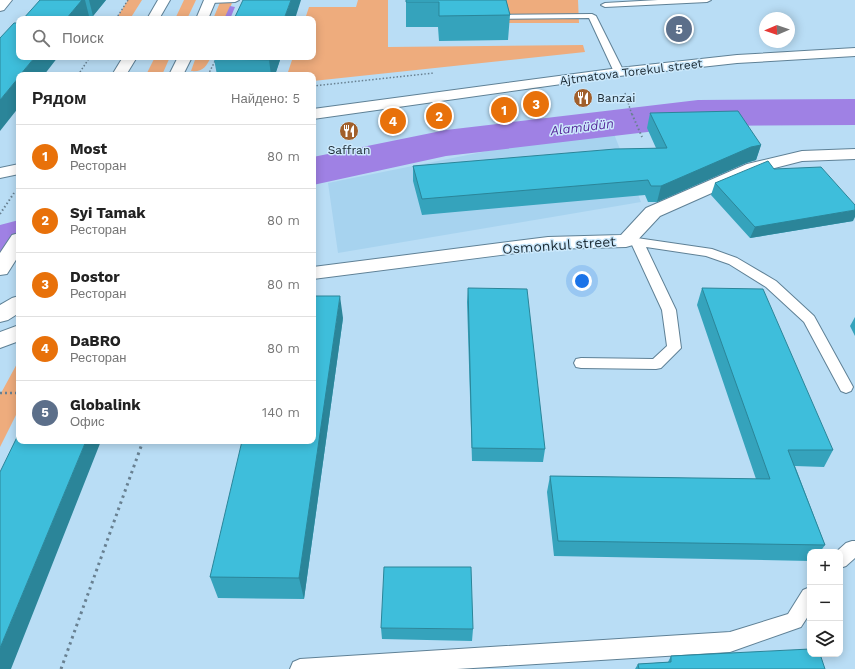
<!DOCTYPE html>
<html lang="ru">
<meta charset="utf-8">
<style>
body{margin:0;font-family:"Work Sans",sans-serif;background:#f6f6f6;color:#222}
.controls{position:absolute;right:12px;bottom:12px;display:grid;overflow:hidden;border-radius:8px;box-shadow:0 2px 10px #0003}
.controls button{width:36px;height:36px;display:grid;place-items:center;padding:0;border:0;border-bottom:1px solid #e0e0e0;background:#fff;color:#222;font:20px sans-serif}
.compass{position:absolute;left:759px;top:12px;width:36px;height:36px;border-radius:50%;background:#fff;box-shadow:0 2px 10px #0003;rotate:268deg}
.you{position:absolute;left:582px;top:281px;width:14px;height:14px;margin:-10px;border:3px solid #fff;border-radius:50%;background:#1a73e8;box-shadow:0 0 0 6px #1a73e833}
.badge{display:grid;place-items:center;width:26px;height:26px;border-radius:50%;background:#d93025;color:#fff;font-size:13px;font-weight:700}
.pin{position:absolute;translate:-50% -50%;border:2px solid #fff;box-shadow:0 1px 4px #0006}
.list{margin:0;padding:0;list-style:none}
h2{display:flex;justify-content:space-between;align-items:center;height:52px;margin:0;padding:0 16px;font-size:17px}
h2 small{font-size:13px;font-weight:400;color:#767676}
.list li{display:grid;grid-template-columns:26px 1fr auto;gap:12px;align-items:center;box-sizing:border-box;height:64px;padding:0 16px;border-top:1px solid #e0e0e0}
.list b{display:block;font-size:15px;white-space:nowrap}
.list p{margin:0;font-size:13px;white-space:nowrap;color:#767676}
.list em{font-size:13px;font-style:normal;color:#767676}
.icon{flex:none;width:22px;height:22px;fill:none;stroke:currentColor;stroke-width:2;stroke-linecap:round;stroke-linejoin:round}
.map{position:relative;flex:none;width:855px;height:669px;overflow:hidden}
.search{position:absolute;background:#fff;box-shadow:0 2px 10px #0003;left:16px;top:16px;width:300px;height:44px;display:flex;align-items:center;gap:10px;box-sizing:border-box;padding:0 14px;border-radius:8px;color:#767676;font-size:15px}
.panel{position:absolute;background:#fff;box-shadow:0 2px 10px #0003;left:16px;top:72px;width:300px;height:372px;border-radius:8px}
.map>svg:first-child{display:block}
</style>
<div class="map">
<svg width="855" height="669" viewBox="0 0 855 669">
<rect width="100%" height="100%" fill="#b9ddf5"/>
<path fill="#a7d3ef" d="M614,134L641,202L338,253L328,183L518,145Z"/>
<path fill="#eeac7d" d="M128,0H142L130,19H116Z
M184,0H196L187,19H175Z
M221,0H233L226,19H213Z
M358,0H388V47L583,45L585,52L313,81V75H287L293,57H313V19H305L309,7H356Z
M454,0H578L579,23H458Z
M155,57H170L162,75H146Z
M196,57H211C206,67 203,72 191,71Z
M19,360V409L0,447V395Z"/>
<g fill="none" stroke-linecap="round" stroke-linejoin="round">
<path fill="#9f81e4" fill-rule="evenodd" d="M230,6L235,7L230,19H224Z"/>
<path fill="#9f81e4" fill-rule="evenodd" d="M855,99V125L698,126L446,156L313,185V157L446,130L698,100Z
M19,220V252L0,257V225Z"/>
<g stroke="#5f8196" stroke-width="2">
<path id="service" d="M207,0H239L235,2L210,3H207Z
M658,0H711L707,2L605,7L601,5L605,3Z
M592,14L596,16L624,72L622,74L619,75L614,72L589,18L491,19L487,17L491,15Z
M630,237L712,249L737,258L776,281L814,316L853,387L851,391L846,393L841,391L804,322L766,287L729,264L706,256L646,247L676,310L681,348L661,368L656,369L581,368L576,367L574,363L576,359L581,358L653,359L667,346L662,310L632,245L626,244L624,241L626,238Z
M852,541H855V558L846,566L840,568V552H836L846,543Z
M810,587V613L801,627L730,652L457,669H290L293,662L300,659L730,632L788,614L803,590Z"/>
</g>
<g stroke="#5f8196" stroke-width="2">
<path id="minor" d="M0,0H12L4,10L0,11Z
M855,149V159L802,161L759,172L660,216L633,245L626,247L548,249L313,279V267L548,237L621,235L646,208L747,164L802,151Z
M19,164V174L0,178V168Z
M19,325V341L0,348V332Z"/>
</g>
<g stroke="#5f8196" stroke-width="2">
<path id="tertiary" d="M855,48V56L737,63L619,76L313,119V109L619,68L737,55Z"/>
</g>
<g stroke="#5f8196" stroke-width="2">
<path id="primary" d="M158,0H170L159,19H147Z
M204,0H216L208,19H196Z
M123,57H137L126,75H112Z
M178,57H192L183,75H169Z
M19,233V255L7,274L0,275V253L12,235Z
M19,296V313L8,320L0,322V305L12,298Z"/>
</g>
<path stroke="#688091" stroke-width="1.5" stroke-dasharray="1.5 2" stroke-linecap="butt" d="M116,19L128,0
M78,75L90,57
M208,75L217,57
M313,86L434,73
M625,93L632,115"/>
<path stroke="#688091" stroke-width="2" stroke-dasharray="1.5 2.5" stroke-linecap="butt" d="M632,114L642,137
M0,214L14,193"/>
<path stroke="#688091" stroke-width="2.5" stroke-dasharray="2 3" stroke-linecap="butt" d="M0,393H19"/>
<path stroke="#688091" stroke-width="3" stroke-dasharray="2.5 4" stroke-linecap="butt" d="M61,669L143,441"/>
<use href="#service" fill="#fff" fill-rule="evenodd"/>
<use href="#minor" fill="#fff" fill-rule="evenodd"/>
<use href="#tertiary" fill="#fff" fill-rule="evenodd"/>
<use href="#primary" fill="#fff" fill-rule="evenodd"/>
</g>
<path fill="#35a3bc" d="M40,0H106L93,16H89Z
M406,0H506L510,15L508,40L439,41L438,27H406Z
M281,57L275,75H217L214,59Z
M650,113L761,145L756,160L746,163L657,202H648L645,195L422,215L413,181V166L656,148L647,128Z
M774,169L853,221L750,238L711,195L715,183Z
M468,288L545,449L543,462L472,461L467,302Z
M702,288L833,450L824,467L795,466L825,545L820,552H810V561L554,556L547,492L550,476L756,479L697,305Z
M855,317V336L850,326Z
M343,318L304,599L218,598L210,577Z
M381,628L473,629L472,641L382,639Z
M671,656L825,669H635L638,664L668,662Z"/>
<path fill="#2b8599" d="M82,0H85L89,16L87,19H66Z
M89,0H106L93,16Z
M291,0H301L295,19H284Z
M35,57H58L44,75H20Z
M270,57H281L275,75H271L269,60Z
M19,77V107L0,131V100Z
M761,145L756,160L746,163L657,202L661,186L751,147Z
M855,210V217L853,221L750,238L755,227Z
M340,296L343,318L304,599L299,578Z
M86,441H101L11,669H0V648Z"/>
<path fill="#3ebedb" stroke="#2b8599" d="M40,0H82L66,19H23Z
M243,0H291L284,19H234Z
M406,0H506L510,15L439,16V2H406Z
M14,23H19V57H35L20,75H19V77L0,100V38Z
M215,57H270L269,60L214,59Z
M738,111L761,145L751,147L661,186H651L648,180L422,199L413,166L615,149L667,148L650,113Z
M768,161L774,169L821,167L855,205V210L755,227L715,183Z
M468,288L527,289L545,449L472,448Z
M702,288L763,289L833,450H788L825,545L558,541L550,476L770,479Z
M313,296H340L299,578L210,577L242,441H313Z
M19,433V441H86L0,648V472Z
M384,567H471L473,629L381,628Z
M810,649V654H820L825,669H639L638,664L671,662V656Z"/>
<defs>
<g id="restaurant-disc" transform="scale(1)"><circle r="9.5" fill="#a15f2b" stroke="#cce9fc"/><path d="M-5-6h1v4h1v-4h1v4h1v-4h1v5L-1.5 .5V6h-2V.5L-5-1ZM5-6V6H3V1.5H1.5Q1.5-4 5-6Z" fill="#fff"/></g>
</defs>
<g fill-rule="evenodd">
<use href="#restaurant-disc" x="583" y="98"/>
<use href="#restaurant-disc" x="349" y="131"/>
</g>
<g text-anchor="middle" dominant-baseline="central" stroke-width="3" stroke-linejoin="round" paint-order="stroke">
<g font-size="12" fill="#1b2932" stroke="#cce9fc">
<text transform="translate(631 72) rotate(-7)">Ajtmatova Torekul street</text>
</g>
<g font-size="12" fill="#1b2932" stroke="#cce9fc" text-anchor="start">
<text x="597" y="98">Banzai</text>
<text x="349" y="150" text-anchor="middle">Saffran</text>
</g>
<g font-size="13" font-style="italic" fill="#56279a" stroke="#cce9fc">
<text transform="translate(582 127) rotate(-7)">Alamüdün</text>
</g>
<g font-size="14" fill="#1b2932" stroke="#cce9fc">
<text transform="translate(559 245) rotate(-4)">Osmonkul street</text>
</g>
</g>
</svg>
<div class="controls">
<button>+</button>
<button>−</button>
<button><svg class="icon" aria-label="layers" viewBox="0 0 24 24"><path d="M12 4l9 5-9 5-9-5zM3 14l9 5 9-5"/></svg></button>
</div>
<svg class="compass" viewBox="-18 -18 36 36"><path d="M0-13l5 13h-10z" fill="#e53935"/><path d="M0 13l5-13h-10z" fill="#767676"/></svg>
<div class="you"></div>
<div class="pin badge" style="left:504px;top:110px;background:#e8710a">1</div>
<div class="pin badge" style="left:439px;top:116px;background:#e8710a">2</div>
<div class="pin badge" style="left:536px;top:104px;background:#e8710a">3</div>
<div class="pin badge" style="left:393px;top:121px;background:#e8710a">4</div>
<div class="pin badge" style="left:679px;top:29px;background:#5c6f8a">5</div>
<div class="search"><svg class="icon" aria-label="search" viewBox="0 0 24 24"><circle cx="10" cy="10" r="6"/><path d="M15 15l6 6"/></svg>Поиск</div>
<section class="panel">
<h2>Рядом<small>Найдено: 5</small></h2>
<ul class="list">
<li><span class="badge" style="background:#e8710a">1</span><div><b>Most</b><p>Ресторан</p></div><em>80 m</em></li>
<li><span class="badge" style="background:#e8710a">2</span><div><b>Syi Tamak</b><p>Ресторан</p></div><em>80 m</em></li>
<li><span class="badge" style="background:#e8710a">3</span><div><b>Dostor</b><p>Ресторан</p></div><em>80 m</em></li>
<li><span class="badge" style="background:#e8710a">4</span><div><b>DaBRO</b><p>Ресторан</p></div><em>80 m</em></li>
<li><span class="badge" style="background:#5c6f8a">5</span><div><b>Globalink</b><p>Офис</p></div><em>140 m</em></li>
</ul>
</section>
</div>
